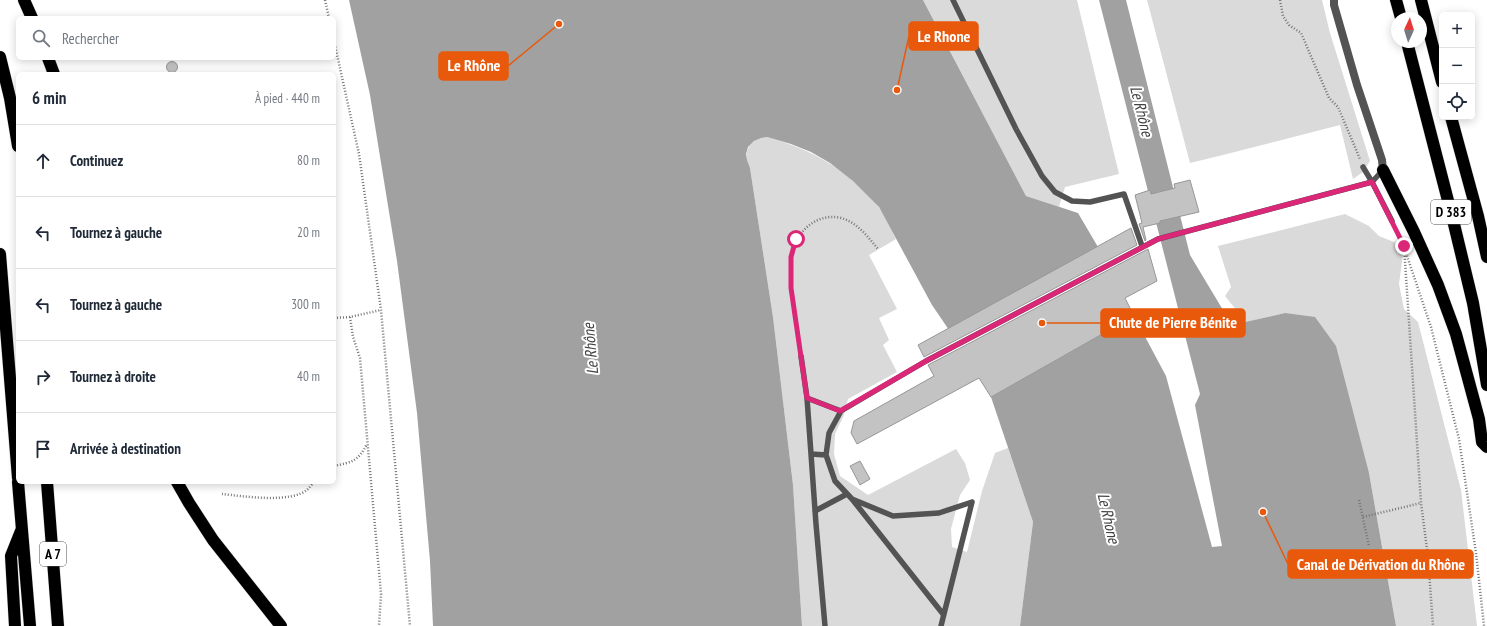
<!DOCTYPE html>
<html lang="fr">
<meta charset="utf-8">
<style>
body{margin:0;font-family:"PT Sans Narrow",sans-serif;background:#f6f6f7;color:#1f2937}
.controls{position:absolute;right:12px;top:12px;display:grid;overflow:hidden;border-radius:6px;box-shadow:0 2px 10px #0003}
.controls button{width:36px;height:36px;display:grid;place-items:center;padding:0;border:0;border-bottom:1px solid #e0e1e3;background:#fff;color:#1f2937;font:20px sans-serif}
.compass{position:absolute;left:1391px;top:12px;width:36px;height:36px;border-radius:50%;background:#fff;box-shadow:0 2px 10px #0003;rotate:4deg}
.stop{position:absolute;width:12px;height:12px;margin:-9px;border:3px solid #db2777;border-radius:50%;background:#fff}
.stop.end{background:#db2777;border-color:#fff;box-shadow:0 1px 4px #0008}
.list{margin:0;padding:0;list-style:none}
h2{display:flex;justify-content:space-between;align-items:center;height:52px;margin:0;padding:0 16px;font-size:17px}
h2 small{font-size:13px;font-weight:400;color:#747a83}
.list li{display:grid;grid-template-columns:26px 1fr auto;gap:12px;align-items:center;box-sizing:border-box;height:72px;padding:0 16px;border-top:1px solid #e0e1e3}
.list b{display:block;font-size:15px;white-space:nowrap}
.list em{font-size:13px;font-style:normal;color:#747a83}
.icon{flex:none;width:22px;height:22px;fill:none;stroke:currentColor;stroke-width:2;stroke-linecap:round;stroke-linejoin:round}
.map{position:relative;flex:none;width:1487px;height:626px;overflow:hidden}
.search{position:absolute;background:#fff;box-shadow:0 2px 10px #0003;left:16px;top:16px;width:320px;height:44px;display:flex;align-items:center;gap:10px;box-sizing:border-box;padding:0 14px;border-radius:6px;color:#747a83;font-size:15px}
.panel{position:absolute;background:#fff;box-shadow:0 2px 10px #0003;left:16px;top:72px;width:320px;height:412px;border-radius:6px}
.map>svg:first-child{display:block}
</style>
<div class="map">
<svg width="1487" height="626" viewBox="0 0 1487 626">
<rect width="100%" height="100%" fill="#fff"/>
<path fill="#dadada" d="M923,0H1077L1119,174L1065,187L1059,207L1026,196Z
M1147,0H1322L1330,33L1370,161L1363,172L1353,179L1340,125L1223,155L1190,163Z
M767,137C813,150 847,169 878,206C885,216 890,228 896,239L869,255L897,309L879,318L889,340L883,345L897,372L848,399L844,415L835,434L834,454L840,476L868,495L956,449L965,463L970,480L960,495L951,529L952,547L967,552L982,491L995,453L1008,448L1033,522L1020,626H802L793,485L773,317L750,168C741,153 750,138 767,137Z
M1345,214L1369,226L1379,236L1404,246L1399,284L1404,309L1418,322L1461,490L1477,626H1396L1369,473L1285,313L1246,322L1225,296L1231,287L1218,246Z"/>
<path fill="#a1a1a1" d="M349,0H923L1026,196L1078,213L1098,247L949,330L932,305L879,207L853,181L830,163L811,152L791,144L767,137L761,138L754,141L748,147L746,154L747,160L750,168L773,317L793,485L802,626H433L430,561L417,413L397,261L370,95Z
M1099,0H1126L1190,255L1232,325L1285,313L1315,317L1336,346L1369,473L1396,626H1020L1033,522L991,397L1134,316L1166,376L1212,547L1222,546L1195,405L1200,394Z"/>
<path fill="#c3c3c3" stroke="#979797" d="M166.5 67a5.5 5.5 0 1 1 11 0a5.5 5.5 0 1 1-11 0Z
M1190,180L1199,212L1160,221V223L1143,227L1146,240L1145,241L1139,224L1142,223L1135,195L1150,190L1151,194L1175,188L1174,184Z
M1131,228L1137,245L924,357L918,345Z
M1148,249L1157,281L1125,298L1134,316L991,397L979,378L857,444L851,433L854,421L934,376L928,365Z
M860,461L870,479L860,485L850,466Z"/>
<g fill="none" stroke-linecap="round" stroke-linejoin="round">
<g stroke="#dbdbdb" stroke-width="13">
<path id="highway" d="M24,0L32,18
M1396,0L1401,18
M1421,0L1442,82
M1407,42L1453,220L1473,303L1487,385
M0,57L10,98L18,146
M48,58L54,74
M1451,117L1478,216L1487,257
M1383,170L1414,232L1438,285L1456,334L1479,419L1482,442L1487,447
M0,254L18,478
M18,482L30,626
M47,482L58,626
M177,482L189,503L213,540L281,626
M15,626L11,556L21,531"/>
</g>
<path stroke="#757575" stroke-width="2.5" stroke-dasharray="1 2" stroke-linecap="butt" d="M325,0L329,18
M1280,0L1283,16L1289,25L1301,33L1329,98L1338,107L1360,159
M334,41L359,154L381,310L410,626
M1395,228L1404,246L1421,503L1428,557L1433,626
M1405,250L1431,327L1459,439L1476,553L1484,626
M350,317L353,337L360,358L381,594L379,626
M334,318L350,317L381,310
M800,348C797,323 792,299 791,275C791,269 790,262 791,256C795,233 816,212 841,218C857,222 868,237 878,249
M334,466C353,462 358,461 367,444
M222,494C242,496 292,504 308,489C310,487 312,484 314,482
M1359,500L1369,546
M1363,517L1421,503"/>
<path stroke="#535353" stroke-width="5.5" d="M953,0L1016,129L1042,176L1055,192L1072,201L1090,202L1124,194L1142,246
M1363,167L1372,182L1392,221
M801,356L807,398L816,524L825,626
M807,398L841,411
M811,454L826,455
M852,499L893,516L939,513L972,502
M815,511L847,494
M943,614L852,499L835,481L826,455L829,433L841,411L926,361L1158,239L1372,182L1383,170
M941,626L972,502"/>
<path stroke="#535353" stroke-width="8" d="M1334,0V5L1357,85L1382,160L1383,170"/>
<use href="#highway" stroke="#000" stroke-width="12"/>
</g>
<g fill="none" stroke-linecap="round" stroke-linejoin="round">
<path stroke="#db2777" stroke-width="5" d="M796,239L791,257V288L807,398L840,411L926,361L1158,239L1372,182L1404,246"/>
</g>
<g text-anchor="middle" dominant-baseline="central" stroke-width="4" stroke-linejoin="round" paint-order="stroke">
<g fill="#fff" stroke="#4c4c4c" stroke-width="1">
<rect x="1431" y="200" width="40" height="24" rx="3"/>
<rect x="40" y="542" width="26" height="24" rx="3"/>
</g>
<g font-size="14" font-weight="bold" fill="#000">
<text x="1451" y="212">D 383</text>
<text x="53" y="554">A 7</text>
</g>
<g font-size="16" font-style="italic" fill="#424242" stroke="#fff">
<text transform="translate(1142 111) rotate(76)">Le Rhône</text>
<text transform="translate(590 349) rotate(-95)">Le Rhône</text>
<text transform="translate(1109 518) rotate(77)">Le Rhone</text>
</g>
</g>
<path fill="none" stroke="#e8590c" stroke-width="1.5" d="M897 90L909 36M559 24L508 66M1042 323L1101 323M1263 512L1288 564"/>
<g fill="#e8590c" stroke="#fff" stroke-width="1.5">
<circle cx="897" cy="90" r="4"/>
<circle cx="559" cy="24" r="4"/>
<circle cx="1042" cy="323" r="4"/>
<circle cx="1263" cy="512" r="4"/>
</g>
<g fill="#e8590c" stroke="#e8590c" stroke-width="1.5">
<rect x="909" y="22" width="69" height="28" rx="4"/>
<rect x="439" y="52" width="69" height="28" rx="4"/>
<rect x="1101" y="309" width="144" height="28" rx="4"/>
<rect x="1288" y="550" width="185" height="28" rx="4"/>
</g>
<g font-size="16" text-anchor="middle" font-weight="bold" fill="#fff">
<text x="944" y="42">Le Rhone</text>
<text x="474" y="71">Le Rhône</text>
<text x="1173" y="328">Chute de Pierre Bénite</text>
<text x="1381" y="570">Canal de Dérivation du Rhône</text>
</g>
</svg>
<div class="controls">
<button>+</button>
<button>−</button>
<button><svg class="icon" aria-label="locate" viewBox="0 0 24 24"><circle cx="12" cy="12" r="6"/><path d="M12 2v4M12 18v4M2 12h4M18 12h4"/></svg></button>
</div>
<svg class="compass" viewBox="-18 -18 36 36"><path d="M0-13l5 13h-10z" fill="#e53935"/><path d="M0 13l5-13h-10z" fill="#747a83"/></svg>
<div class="stop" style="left:796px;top:239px"></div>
<div class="stop end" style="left:1404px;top:246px"></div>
<div class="search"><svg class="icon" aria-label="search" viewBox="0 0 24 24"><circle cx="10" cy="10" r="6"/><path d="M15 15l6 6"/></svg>Rechercher</div>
<section class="panel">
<h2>6 min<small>À pied · 440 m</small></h2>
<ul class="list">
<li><svg class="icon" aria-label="ahead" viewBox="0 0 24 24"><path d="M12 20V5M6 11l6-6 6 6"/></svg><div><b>Continuez</b></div><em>80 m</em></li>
<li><svg class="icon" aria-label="left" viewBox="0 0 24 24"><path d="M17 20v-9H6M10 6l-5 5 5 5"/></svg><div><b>Tournez à gauche</b></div><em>20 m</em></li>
<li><svg class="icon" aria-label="left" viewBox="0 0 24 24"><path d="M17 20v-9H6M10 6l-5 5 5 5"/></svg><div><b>Tournez à gauche</b></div><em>300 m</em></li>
<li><svg class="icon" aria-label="right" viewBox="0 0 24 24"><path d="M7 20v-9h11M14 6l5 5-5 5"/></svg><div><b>Tournez à droite</b></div><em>40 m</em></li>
<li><svg class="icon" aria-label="arrive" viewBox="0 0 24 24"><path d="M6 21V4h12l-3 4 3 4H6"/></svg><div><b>Arrivée à destination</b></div></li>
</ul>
</section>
</div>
